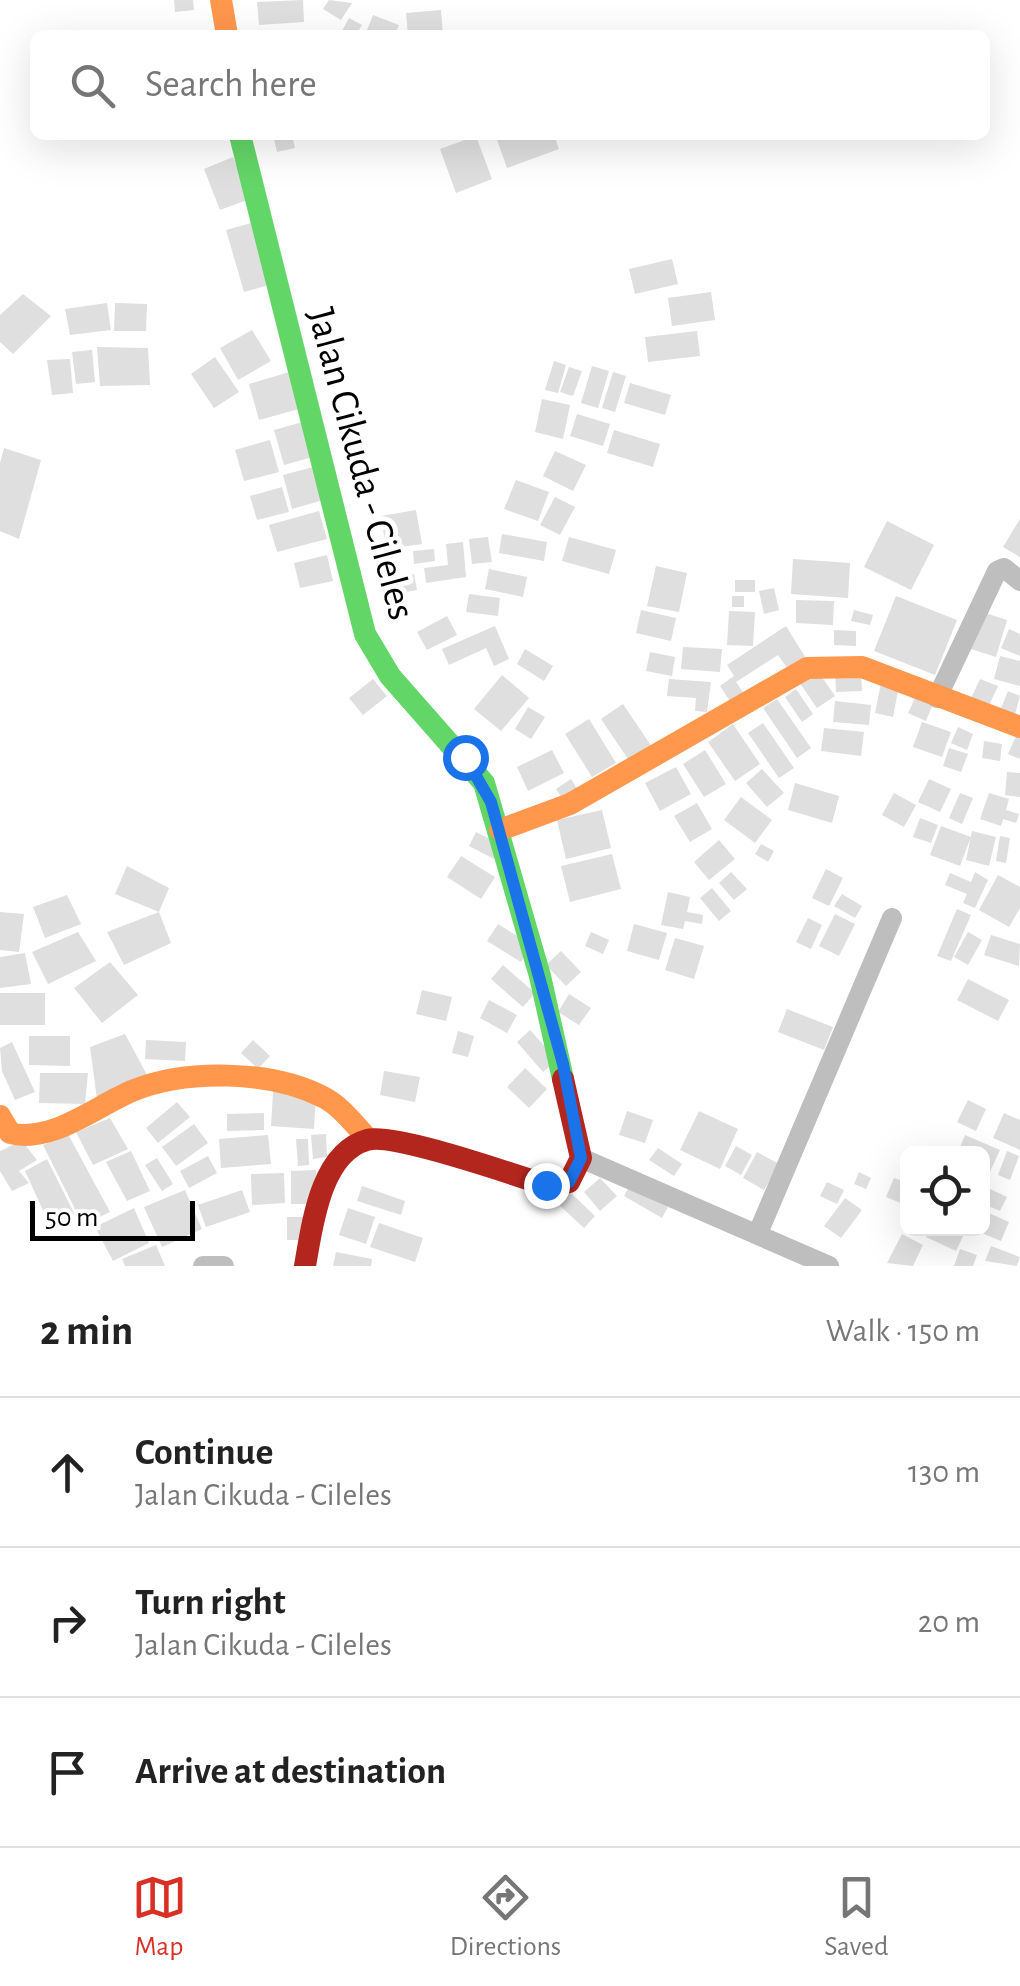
<!DOCTYPE html>
<meta charset="utf-8">
<style>
body{margin:0;font-family:"Alegreya Sans",sans-serif;background:#f2f2f2;color:#222}
.controls{position:absolute;right:30px;bottom:30px;display:grid;overflow:hidden;border-radius:15px;box-shadow:0 10px 40px #0002}
.controls button{width:90px;height:90px;display:grid;place-items:center;padding:0;border:0;border-bottom:2px solid #e0e0e0;background:#fff;color:#222;font:50px sans-serif}
.scale{position:absolute;left:30px;bottom:25px;width:165px;box-sizing:border-box;padding-left:10px;border:5px solid #000;border-top:0;font-size:28px;line-height:35px;white-space:nowrap;color:#000;-webkit-text-stroke:8px #fff;paint-order:stroke}
.stop{position:absolute;width:30px;height:30px;margin:-22px;border:8px solid #1a73e8;border-radius:50%;background:#fff}
.stop.end{background:#1a73e8;border-color:#fff;box-shadow:0 2px 10px #0008}
.list{margin:0;padding:0;list-style:none}
h2{display:flex;justify-content:space-between;align-items:center;height:130px;margin:0;padding:0 40px;font-size:42px}
h2 small{font-size:32px;font-weight:400;color:#767676}
.list li{display:grid;grid-template-columns:65px 1fr auto;gap:30px;align-items:center;box-sizing:border-box;height:150px;padding:0 40px;border-top:2px solid #e0e0e0}
.list b{display:block;font-size:38px;white-space:nowrap}
.list p{margin:0;font-size:32px;white-space:nowrap;color:#767676}
.list em{font-size:32px;font-style:normal;color:#767676}
.icon{flex:none;width:55px;height:55px;fill:none;stroke:currentColor;stroke-width:2;stroke-linecap:round;stroke-linejoin:round}
.map{position:relative;flex:none;width:1020px;height:1266px;overflow:hidden}
.search{position:absolute;background:#fff;box-shadow:0 10px 40px #0002;left:30px;right:30px;top:30px;height:110px;display:flex;align-items:center;gap:25px;box-sizing:border-box;padding:0 35px;border-radius:15px;color:#767676;font-size:38px}
.sheet{height:580px;background:#fff}
nav{display:flex;justify-content:space-around;align-items:center;box-sizing:border-box;height:140px;border-top:2px solid #e0e0e0;background:#fff;font-size:28px;color:#767676}
nav a{display:grid;justify-items:center;gap:5px}
nav .on{color:#d93025}
.map>svg:first-child{display:block}
</style>
<div class="map">
<svg width="1020" height="1266" viewBox="0 0 1020 1266">
<rect width="100%" height="100%" fill="#fff"/>
<path fill="#dfdfdf" d="M174,0H193L194,10L175,12Z
M303,0L304,22L259,25L257,2Z
M329,0L352,3L341,20L323,9Z
M441,10L443,35H408L406,13Z
M373,15L399,25L395,35H365Z
M349,18L362,25L356,35L342,31Z
M273,135H292L295,148L277,152Z
M511,135H554L559,149L507,168L497,140Z
M476,136L492,179L456,193L440,149Z
M233,157L250,199L220,210L204,169Z
M251,223L269,285L244,292L226,230Z
M672,259L678,284L635,294L629,269Z
M711,292L715,320L672,326L668,298Z
M23,294L51,316L13,354L0,342V315Z
M107,303L111,330L70,335L65,309Z
M115,303L147,304L146,331H114Z
M252,330L271,361L238,380L220,348Z
M697,331L700,356L648,362L645,337Z
M97,347L148,348L150,385L100,386Z
M92,350L95,382L76,384L72,352Z
M215,357L239,392L214,408L191,374Z
M70,359L73,393L52,395L47,360Z
M554,361L566,365L558,393L545,390Z
M592,366L609,371L598,408L581,403Z
M569,367L582,371L573,396L560,392Z
M289,372L299,409L259,420L249,384Z
M613,372L626,376L615,412L602,408Z
M630,383L671,395L665,415L624,403Z
M542,399L570,405L563,439L535,432Z
M577,414L610,424L603,446L570,436Z
M306,421L316,456L284,465L274,430Z
M614,430L660,444L653,467L607,453Z
M270,440L279,472L244,481L235,450Z
M4,448L41,460L19,539L0,531V463Z
M555,451L586,465L573,491L543,476Z
M317,466L327,499L292,509L283,475Z
M516,480L549,492L538,521L504,509Z
M282,487L289,512L257,520L250,496Z
M555,497L575,507L560,535L540,525Z
M416,510L422,544L386,549L381,516Z
M319,511L327,539L277,552L269,525Z
M1020,519V557L1003,547Z
M887,521L934,545L911,590L864,567Z
M502,534L547,542L544,561L499,553Z
M488,537L492,562L472,564L469,539Z
M569,537L616,550L609,574L562,561Z
M463,542L466,577L426,583L424,568L448,565L446,544Z
M434,549L435,561L414,564L413,551Z
M327,555L333,581L300,588L294,563Z
M793,559L850,563L848,598L791,594Z
M656,566L687,573L679,612L647,606Z
M489,569L527,577L523,597L485,589Z
M414,574L417,590L400,593L397,577Z
M735,580H755V592H735Z
M774,588L779,610L764,614L759,591Z
M469,594L500,598L498,616L466,612Z
M732,596H744V607H732Z
M896,596L957,620L935,675L874,651Z
M796,600L834,601L833,625L796,623Z
M641,610L676,618L671,641L636,633Z
M854,610L873,615L870,625L851,621Z
M729,611L755,612L753,646L727,645Z
M982,612L1007,620L996,657L971,649Z
M447,616L457,635L427,650L417,632Z
M495,626L509,659L494,666L486,648L449,665L442,649Z
M786,626L807,660L789,671L778,655L736,682L746,697L733,706L720,686L734,676L727,665Z
M1009,629L1020,634V656L1001,648Z
M834,630L856,631V646L834,645Z
M683,647L722,649L720,672L681,669Z
M525,649L553,666L544,681L517,664Z
M650,652L675,657L672,676L646,671Z
M1000,656L1020,661V686L994,679Z
M817,670L835,696L817,708L799,682Z
M861,672L862,691L836,692L835,673Z
M502,675L529,698L501,731L474,709Z
M373,679L387,696L363,715L349,698Z
M669,679L711,682L707,712L695,711L696,698L667,696Z
M980,679L998,686L986,712L968,705Z
M881,683L899,686L893,717L875,713Z
M796,689L813,714L802,722L785,697Z
M1008,691L1020,696L1013,722L998,716Z
M917,694L934,701L926,721L908,713Z
M777,699L811,748L797,758L763,708Z
M835,701L871,705L869,725L833,722Z
M623,704L652,747L630,762L601,719Z
M528,707L545,717L531,739L515,729Z
M589,719L616,763L592,777L565,734Z
M922,722L951,732L942,757L913,747Z
M763,723L794,768L779,778L748,733Z
M733,724L760,764L735,781L708,742Z
M958,727L973,734L967,750L951,743Z
M824,728L864,732L861,756L821,751Z
M1016,736L1020,737V759L1008,754Z
M984,741L1002,744L1000,761L982,758Z
M949,748L968,754L961,772L943,766Z
M552,750L564,773L528,791L517,767Z
M705,750L726,784L704,797L683,764Z
M676,767L691,794L660,811L645,783Z
M762,769L784,793L767,807L746,783Z
M1007,772L1020,773V797L1005,795Z
M571,779L579,792L564,801L556,789Z
M929,779L951,789L940,812L918,802Z
M795,783L839,796L832,823L788,810Z
M894,793L916,805L904,827L882,815Z
M960,793L973,798L962,824L949,818Z
M989,793L1009,799L1006,810L1019,814L1016,823L1003,819L1001,826L980,819Z
M741,797L772,820L755,843L724,820Z
M697,803L712,829L690,842L674,816Z
M602,810L611,848L566,859L557,820Z
M920,818L938,825L931,843L913,837Z
M941,826L971,837L960,866L930,855Z
M972,831L996,837L989,866L966,860Z
M476,832L501,845L494,859L469,846Z
M1000,836L1010,838L1006,863L996,861Z
M719,840L735,859L709,880L694,862Z
M761,844L774,851L768,862L755,854Z
M612,854L621,889L570,902L561,866Z
M461,856L495,877L481,899L447,877Z
M127,866L169,888L159,912L115,894Z
M826,869L843,878L829,906L812,898Z
M731,872L747,889L734,900L719,883Z
M975,872L988,880L975,908L963,903L967,894L945,885L950,873L971,882Z
M998,875L1020,887V908L1009,927L979,910Z
M712,888L731,911L719,921L700,898Z
M668,892L690,897L687,912L703,915L702,924L685,921L683,929L661,925Z
M842,894L862,906L855,918L834,906Z
M67,895L81,924L45,938L33,907Z
M957,909L971,915L951,961L937,956Z
M0,912L24,914L19,952L0,950Z
M159,912L171,943L124,965L107,932Z
M835,914L855,924L839,956L819,946Z
M808,918L822,925L811,949L796,942Z
M498,924L532,945L521,962L487,941Z
M634,924L667,933L659,960L627,951Z
M78,932L96,961L48,984L32,952Z
M591,932L609,940L603,954L585,946Z
M968,932L982,940L968,965L954,957Z
M991,935L1020,944L1019,966L984,955Z
M675,938L704,946L694,979L665,970Z
M561,951L581,972L566,986L546,965Z
M25,953L31,984L0,988V957Z
M110,962L138,995L102,1023L74,988Z
M503,965L535,993L523,1007L491,979Z
M968,979L1009,1000L998,1021L957,1000Z
M422,990L452,997L446,1021L416,1014Z
M0,993H45V1025H0Z
M569,994L591,1008L579,1025L558,1012Z
M489,1000L517,1015L507,1033L480,1018Z
M787,1009L833,1027L824,1050L778,1032Z
M530,1030L557,1060L543,1072L517,1042Z
M458,1031L474,1036L468,1057L452,1053Z
M125,1034L147,1075L97,1099L90,1047Z
M29,1036H70V1066L29,1065Z
M146,1040L186,1042L185,1061L145,1059Z
M253,1040L270,1056L258,1069L241,1053Z
M12,1042L35,1092L15,1100L2,1071L0,1048Z
M525,1068L547,1089L529,1108L507,1087Z
M384,1071L420,1077L415,1102L380,1095Z
M40,1073H88L85,1104L39,1103Z
M273,1092L316,1095L314,1129L271,1126Z
M968,1100L986,1109L976,1131L957,1122Z
M177,1102L190,1117L158,1143L146,1128Z
M627,1111L653,1120L645,1143L619,1135Z
M699,1111L738,1129L720,1169L680,1150Z
M264,1113V1130L227,1131V1114Z
M1004,1113L1020,1120V1150L993,1138Z
M110,1118L128,1149L93,1165L76,1132Z
M194,1124L208,1143L176,1166L162,1147Z
M68,1134L110,1212L83,1225L43,1145Z
M326,1134L327,1157L313,1159L311,1135Z
M268,1135L271,1164L221,1168L219,1139Z
M965,1135L1000,1150L988,1176L982,1173V1154H957Z
M296,1139H308L309,1165L298,1166Z
M22,1141L37,1160L19,1171L29,1183L12,1191L0,1171V1151Z
M736,1146L752,1155L741,1175L725,1166Z
M658,1148L682,1164L674,1176L649,1160Z
M131,1151L150,1191L127,1201L106,1162Z
M1007,1151L1019,1156L1010,1180L998,1175Z
M757,1152L779,1164L764,1190L743,1178Z
M208,1156L217,1173L189,1188L180,1171Z
M157,1158L173,1184L162,1191L145,1165Z
M47,1159L75,1215L51,1228L25,1171Z
M316,1170V1204H291V1171Z
M859,1172L871,1178L866,1189L854,1184Z
M284,1173L285,1203L252,1205L251,1174Z
M600,1178L617,1196L600,1211L584,1192Z
M894,1178L908,1183V1206L886,1197Z
M827,1182L844,1190L837,1204L820,1196Z
M630,1185L668,1207L662,1218L624,1196Z
M362,1186L405,1201L401,1215L357,1201Z
M988,1188L1007,1197L1000,1211L982,1203Z
M185,1190L202,1229L162,1247L144,1207Z
M242,1190L250,1212L206,1227L198,1205Z
M570,1192L595,1216L584,1228L558,1204Z
M845,1198L862,1210L841,1238L824,1226Z
M134,1208L149,1243L113,1261L95,1227Z
M348,1208L375,1217L366,1244L339,1235Z
M982,1210L1009,1222L1001,1241L972,1229L982,1228Z
M287,1217H307L308,1240H287Z
M379,1223L423,1238L415,1262L370,1247Z
M930,1228H957L965,1232L956,1251L926,1237Z
M902,1234L923,1245L913,1266L887,1263Z
M156,1245L165,1266H125L122,1259Z
M991,1246L1020,1257L1017,1266L985,1261Z
M960,1249L977,1255L973,1266H954Z
M336,1252L372,1259L371,1266H333Z"/>
<g fill="none" stroke-linecap="round" stroke-linejoin="round">
<path stroke="#bebebe" stroke-width="20" d="M937,698L997,571L1004,568L1020,581
M581,1158L829,1266
M758,1233L892,918
M203,1266H224"/>
<path stroke="#63d668" stroke-width="22" d="M240,135L365,634L390,676L484,783L540,976L563,1079"/>
<path stroke="#ff974d" stroke-width="22" d="M221,0L227,35
M500,830L570,804L807,668L862,667L1020,727
M0,1116L10,1133C51,1144 96,1106 132,1091C185,1069 271,1070 323,1097C341,1106 354,1124 368,1139"/>
<path stroke="#b3261e" stroke-width="22" d="M305,1266C312,1227 320,1153 367,1140C393,1132 514,1175 546,1185L569,1182L581,1158L563,1079"/>
</g>
<g fill="none" stroke-linecap="round" stroke-linejoin="round">
<path stroke="#1a73e8" stroke-width="12" d="M465,757L491,802L563,1064L581,1158L569,1182L546,1185"/>
</g>
<g text-anchor="middle" dominant-baseline="central" stroke-width="10" stroke-linejoin="round" paint-order="stroke">
<g font-size="40" fill="#000" stroke="#fff">
<text transform="translate(361 464) rotate(75)">Jalan Cikuda - Cileles</text>
</g>
</g>
</svg>
<div class="controls">
<button><svg class="icon" aria-label="locate" viewBox="0 0 24 24"><circle cx="12" cy="12" r="6"/><path d="M12 2v4M12 18v4M2 12h4M18 12h4"/></svg></button>
</div>
<div class="scale">50 m</div>
<div class="stop" style="left:465px;top:757px"></div>
<div class="stop end" style="left:546px;top:1185px"></div>
<div class="search"><svg class="icon" aria-label="search" viewBox="0 0 24 24"><circle cx="10" cy="10" r="6"/><path d="M15 15l6 6"/></svg>Search here</div>
</div>
<section class="sheet">
<h2>2 min<small>Walk · 150 m</small></h2>
<ul class="list">
<li><svg class="icon" aria-label="ahead" viewBox="0 0 24 24"><path d="M12 20V5M6 11l6-6 6 6"/></svg><div><b>Continue</b><p>Jalan Cikuda - Cileles</p></div><em>130 m</em></li>
<li><svg class="icon" aria-label="right" viewBox="0 0 24 24"><path d="M7 20v-9h11M14 6l5 5-5 5"/></svg><div><b>Turn right</b><p>Jalan Cikuda - Cileles</p></div><em>20 m</em></li>
<li><svg class="icon" aria-label="arrive" viewBox="0 0 24 24"><path d="M6 21V4h12l-3 4 3 4H6"/></svg><div><b>Arrive at destination</b></div></li>
</ul>
</section>
<nav>
<a class="on"><svg class="icon" aria-label="map" viewBox="0 0 24 24"><path d="M3 6l6-2 6 2 6-2v14l-6 2-6-2-6 2zM9 4v14M15 6v14"/></svg>Map</a>
<a><svg class="icon" aria-label="directions" viewBox="0 0 24 24"><path d="M12 3l9 9-9 9-9-9zM9 14v-3h6M13 9l2 2-2 2"/></svg>Directions</a>
<a><svg class="icon" aria-label="saved" viewBox="0 0 24 24"><path d="M7 4h10v16l-5-4-5 4z"/></svg>Saved</a>
</nav>
